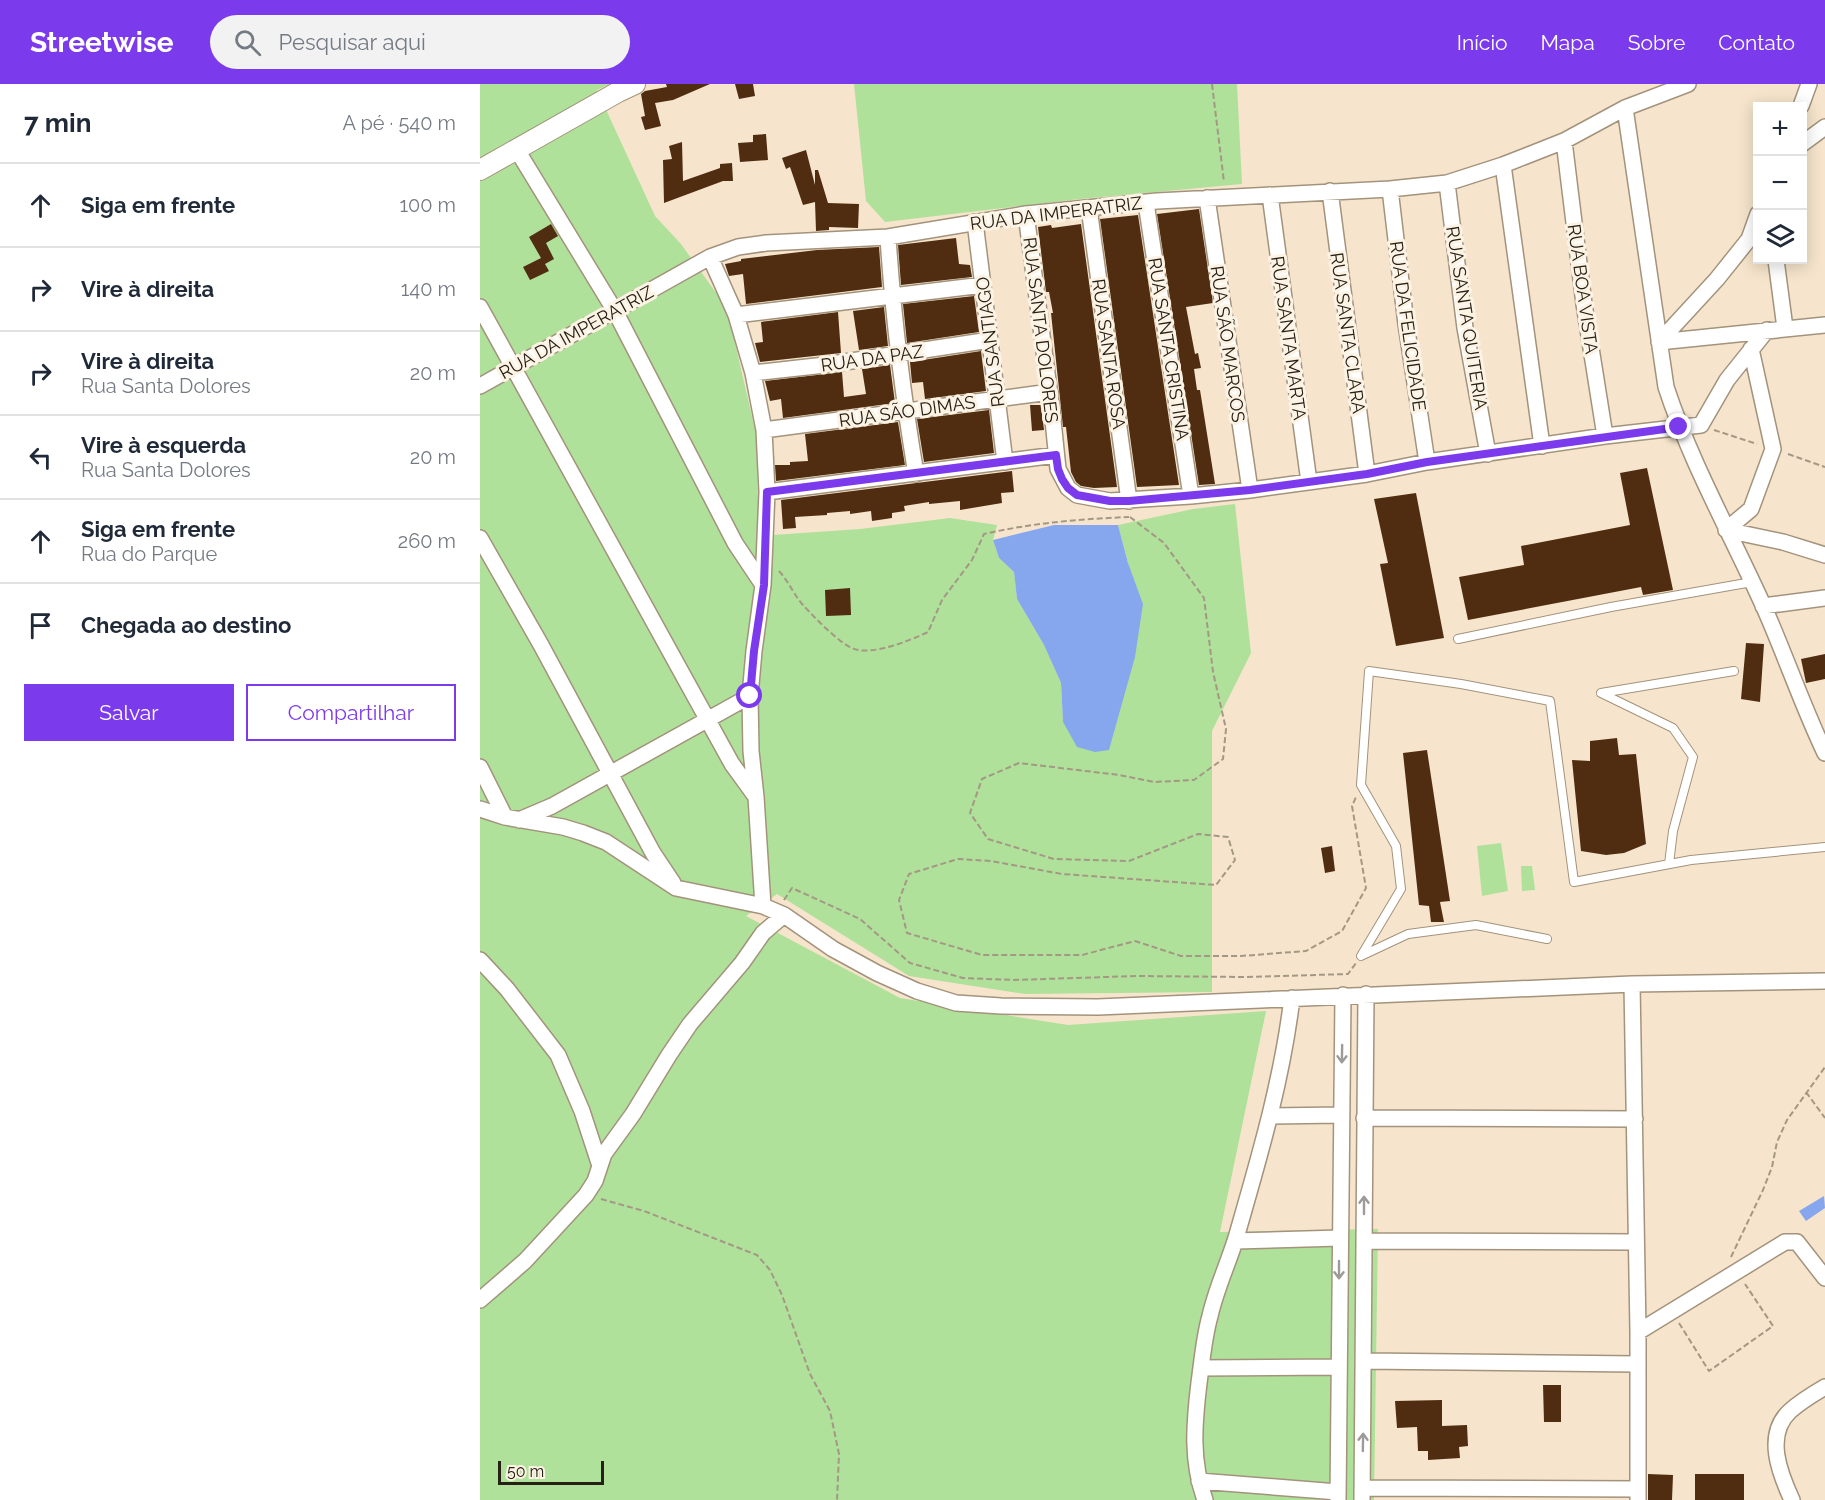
<!DOCTYPE html>
<html lang="pt">
<meta charset="utf-8">
<style>
body{margin:0;font-family:Raleway,sans-serif;background:#f2f2f3;color:#1f2937}
.controls{position:absolute;right:18px;top:18px;display:grid;overflow:hidden;border-radius:0px;box-shadow:0 3px 15px #0003}
.controls button{width:54px;height:54px;display:grid;place-items:center;padding:0;border:0;border-bottom:2px solid #e0e1e3;background:#fff;color:#1f2937;font:30px sans-serif}
.scale{position:absolute;left:18px;bottom:15px;width:106px;box-sizing:border-box;padding-left:6px;border:3px solid #262017;border-top:0;font-size:16px;line-height:21px;white-space:nowrap;color:#262017;-webkit-text-stroke:4px #fdf3e4;paint-order:stroke}
.stop{position:absolute;width:18px;height:18px;margin:-14px;border:4px solid #7c3aed;border-radius:50%;background:#fff}
.stop.end{background:#7c3aed;border-color:#fff;box-shadow:0 2px 6px #0008}
.list{margin:0;padding:0;list-style:none}
h2{display:flex;justify-content:space-between;align-items:center;height:78px;margin:0;padding:0 24px;font-size:26px}
h2 small{font-size:20px;font-weight:400;color:#747a83}
.list li{display:grid;grid-template-columns:39px 1fr auto;gap:18px;align-items:center;box-sizing:border-box;height:84px;padding:0 24px;border-top:2px solid #e0e1e3}
.list b{display:block;font-size:22px;white-space:nowrap}
.list p{margin:0;font-size:20px;white-space:nowrap;color:#747a83}
.list em{font-size:20px;font-style:normal;color:#747a83}
.actions{display:flex;gap:12px;padding:18px 24px}
.actions a{flex:1;padding:14px 0;border:2px solid #7c3aed;border-radius:0px;text-align:center;font-size:21px;color:#7c3aed}
.actions .main{background:#7c3aed;color:#fff}
.icon{flex:none;width:33px;height:33px;fill:none;stroke:currentColor;stroke-width:2;stroke-linecap:round;stroke-linejoin:round}
.map{position:relative;flex:none;width:1345px;height:1416px;overflow:hidden}
header{display:flex;align-items:center;gap:36px;box-sizing:border-box;height:84px;padding:0 30px;background:#7c3aed;color:#fff}
header strong{font-size:28px}
nav{display:flex;gap:33px;margin-inline-start:auto;font-size:21px}
.search{width:420px;height:54px;background:#f2f2f3;display:flex;align-items:center;gap:15px;box-sizing:border-box;padding:0 21px;border-radius:33px;color:#747a83;font-size:22px}
main{display:flex}
aside{flex:1;background:#fff}
.map>svg:first-child{display:block}
</style>
<header>
<strong>Streetwise</strong>
<div class="search"><svg class="icon" aria-label="search" viewBox="0 0 24 24"><circle cx="10" cy="10" r="6"/><path d="M15 15l6 6"/></svg>Pesquisar aqui</div>
<nav><a>Início</a><a>Mapa</a><a>Sobre</a><a>Contato</a></nav>
</header>
<main>
<aside>
<h2>7 min<small>A pé · 540 m</small></h2>
<ul class="list">
<li><svg class="icon" aria-label="ahead" viewBox="0 0 24 24"><path d="M12 20V5M6 11l6-6 6 6"/></svg><div><b>Siga em frente</b></div><em>100 m</em></li>
<li><svg class="icon" aria-label="right" viewBox="0 0 24 24"><path d="M7 20v-9h11M14 6l5 5-5 5"/></svg><div><b>Vire à direita</b></div><em>140 m</em></li>
<li><svg class="icon" aria-label="right" viewBox="0 0 24 24"><path d="M7 20v-9h11M14 6l5 5-5 5"/></svg><div><b>Vire à direita</b><p>Rua Santa Dolores</p></div><em>20 m</em></li>
<li><svg class="icon" aria-label="left" viewBox="0 0 24 24"><path d="M17 20v-9H6M10 6l-5 5 5 5"/></svg><div><b>Vire à esquerda</b><p>Rua Santa Dolores</p></div><em>20 m</em></li>
<li><svg class="icon" aria-label="ahead" viewBox="0 0 24 24"><path d="M12 20V5M6 11l6-6 6 6"/></svg><div><b>Siga em frente</b><p>Rua do Parque</p></div><em>260 m</em></li>
<li><svg class="icon" aria-label="arrive" viewBox="0 0 24 24"><path d="M6 21V4h12l-3 4 3 4H6"/></svg><div><b>Chegada ao destino</b></div></li>
</ul>
<div class="actions"><a class="main">Salvar</a><a>Compartilhar</a></div>
</aside>
<div class="map">
<svg width="1345" height="1416" viewBox="0 0 1345 1416">
<rect width="100%" height="100%" fill="#f6e5cc"/>
<path fill="#afe19a" d="M0,0H130L117,6L175,132L201,160L247,224L276,350L279,452L380,445L470,434L517,441L513,456L519,474L534,488L537,515L564,561L581,599L583,638L648,479L638,441L713,425L755,420L771,569L732,647V908L545,910L429,892L297,810L266,832L420,914L588,941L786,927L740,1148L898,1145L894,1416H0Z
M374,0H757L762,100L600,115L405,138L386,117Z
M1021,759L1028,807L1002,812L997,762Z
M1041,782H1052L1055,806L1042,807Z"/>
<path fill="#86a7ee" d="M574,441H638L648,479L663,520L655,573L629,666L615,668L597,663L583,638L581,599L564,561L537,515L534,488L519,474L513,456Z
M1344,1112L1345,1124L1326,1137L1319,1127Z"/>
<path fill="#502d10" d="M186,0H230L193,16L175,19L181,42L165,46L161,33L165,32L161,10L165,7L187,3Z
M255,0H273L275,12L259,15Z
M286,50L288,76L260,78L258,59L273,58V51Z
M202,58L203,97L240,84V80L252,79L253,97H243L184,119L183,76L192,75L189,62Z
M326,66L335,101V86H338L348,119L379,120L378,144L349,143V146L336,147L335,118L323,121L310,83L306,85L302,74Z
M719,125L733,219L706,223L715,270L718,269L721,284L714,285L717,306H720L735,400L719,401L677,130Z
M658,131L699,401L657,403L620,135Z
M71,140L78,152L66,159L74,175L65,180L69,187L50,196L43,183L61,174L49,153Z
M601,140L637,403L614,404L601,402L596,398L591,388L586,343H583L571,229H573L569,208H566L558,143L571,141L572,144Z
M476,154L479,180L490,181L492,193L421,201L418,161Z
M399,163L402,203L266,220L263,190L249,192L245,180L261,177V175L337,166Z
M494,212L499,248L427,259L423,220Z
M404,223L408,262L379,266L373,227Z
M358,228L361,269L280,278L275,259L283,258L281,238Z
M501,267L506,307L445,315L443,298L432,299L430,278Z
M410,281L415,319L303,334L301,315L290,317L285,297L362,288L364,313L386,310L382,285Z
M550,321H561L564,346L552,347Z
M509,326L514,369L444,378L437,335Z
M418,338L425,381L296,397L295,381H310V378L328,377L325,350Z
M1167,384L1193,506L1163,511L1161,503L988,536L979,493L1044,481L1041,462L1150,441L1140,389Z
M532,387L534,408L521,409L522,419L480,426V417L449,420V418L424,422L425,427L412,429V434L392,437L391,427L370,430V427L347,429V431L315,433L316,444L303,445L301,416Z
M936,409L964,554L916,562L900,480L908,479L894,415Z
M370,504L371,531L346,532L345,506Z
M1266,559L1284,560L1280,618L1261,615Z
M1345,570V595L1326,599L1321,575Z
M1137,654L1139,671L1156,670L1166,760L1144,769L1126,771L1101,767L1092,676L1110,677V657Z
M947,666L970,817L960,818L964,838H951L949,822L939,821L923,669Z
M852,762L855,787L845,789L841,764Z
M1063,1301H1081V1338H1064Z
M962,1316V1342L987,1341L988,1362L979,1363L980,1374L948,1376V1367H938L937,1343L917,1344L915,1317Z
M1168,1390L1193,1391L1192,1416H1168Z
M1215,1390H1264V1416H1215Z"/>
<g fill="none" stroke-linecap="round" stroke-linejoin="round">
<g stroke="#a3937c" stroke-width="10">
<path id="service" d="M978,555L1131,523L1272,498
M1189,780L1193,747L1213,673L1193,644L1121,609L1254,587
M1067,855L996,841L928,850L881,872L921,805L916,762L881,701L889,587L981,600L1070,617L1094,798L1211,776L1345,763"/>
</g>
<g stroke="#a3937c" stroke-width="18">
<path id="minor" d="M1321,22L1329,0
M1145,24L1186,303C1211,379 1250,448 1283,521C1305,570 1322,621 1345,669
M1084,57L1104,220L1125,352
M1322,60L1345,43
M37,66L135,227L255,459L283,501
M1023,81L1062,362
M967,99L985,244L1008,370
M910,105L926,240L947,378
M850,107L887,390
M790,111L829,398
M727,114L770,406
M666,119L711,412
M609,124L649,417
M546,130L572,327L578,385L588,404L597,411L630,417L711,412L770,406L887,390L947,378L1125,352L1221,341L1247,296L1287,246
M495,138L525,378
M408,153C413,232 423,312 436,390
M230,173L256,231L273,289L284,346L287,408L283,501L274,567L270,612L271,667L276,713L283,822
M1296,176L1305,244
M0,223L252,680L276,713
M256,231L503,201
M1179,258L1345,241
M1179,258L1237,195L1269,155L1278,130
M273,289L345,281L510,256
M0,302L230,173L258,163L286,159L408,153L546,130L677,117L910,105L967,99L1023,81L1084,57L1145,24L1208,0
M284,346L570,308
M287,408L576,371
M1246,446L1271,425L1293,365L1271,265
M1246,446L1303,458L1345,471
M0,454L61,561L173,769L193,799
M1283,522L1345,514
M0,683L25,733
M0,725L25,733L83,743L103,749L126,758L196,804L283,822L304,831L353,865L397,889L437,907L476,919L521,922L618,923L1152,900L1345,897
M39,736L72,722L270,612
M0,876L27,905L78,971L102,1027L119,1079
M1152,900L1158,1248V1416
M791,1032L861,1031
M884,1034L1155,1035
M755,1157L860,1154
M885,1157L1155,1158
M0,1216L45,1177L106,1111L115,1097L124,1070L153,1030L189,971L210,940L262,879L283,849L304,831
M1158,1248L1305,1158H1317L1345,1194
M884,1277L1156,1280
M721,1284L859,1283
M719,1397L858,1408
M882,1404L1158,1405
M725,1416C711,1377 714,1340 719,1299C722,1277 724,1253 730,1232C736,1205 748,1180 756,1154C779,1074 802,997 812,914
M858,1416L863,911
M882,1416L886,910
M1312,1416C1300,1390 1284,1351 1310,1327C1320,1318 1333,1310 1345,1303"/>
</g>
<g stroke="#a3937c" stroke-width="22">
<path id="tertiary" d="M0,86L138,8L155,0"/>
</g>
<path stroke="#a49885" stroke-width="2" stroke-dasharray="6 3" stroke-linecap="butt" d="M732,0L744,98
M1234,346L1277,360
M1308,370L1345,383
M650,433L684,459L724,514L733,588L746,645L743,675L714,696L674,698L639,691L539,679L502,695L490,729L508,755L574,775L649,777L718,750L748,753L755,776L736,801L582,790L511,777L478,775L429,790L419,816L427,849L502,871H602L655,857L701,872H761L826,867L862,847L886,804L872,722L876,713
M299,487C309,498 314,511 323,521C334,533 358,558 372,564C391,573 431,556 448,548L462,516L492,476L504,450C552,439 600,435 649,433
M304,816L312,804L380,835L430,879L483,894L534,896L657,892L767,893L868,890L876,879
M1326,1008L1345,1034
M121,1115L164,1127L277,1171L290,1186L302,1211L330,1290L350,1327L359,1370L357,1416
M1251,1173L1283,1106L1292,1083L1297,1058L1307,1036L1345,983
M1199,1239L1229,1287L1293,1242L1265,1200"/>
<use href="#service" stroke="#fff" stroke-width="8"/>
<use href="#minor" stroke="#fff" stroke-width="15"/>
<use href="#tertiary" stroke="#fff" stroke-width="20"/>
</g>
<defs><path id="oneway-shaft" d="M-6 0H5M1.5-3L5.5 0L1.5 3" fill="none" stroke-width="1.6" stroke-linecap="round" stroke-linejoin="round" transform="scale(1.5)"/></defs>
<g stroke="#9d9b97">
<use href="#oneway-shaft" transform="translate(862 970) rotate(91)"/>
<use href="#oneway-shaft" transform="translate(884 1121) rotate(-90)"/>
<use href="#oneway-shaft" transform="translate(859 1186) rotate(90)"/>
<use href="#oneway-shaft" transform="translate(883 1358) rotate(-89)"/>
</g>
<g fill="none" stroke-linecap="round" stroke-linejoin="round">
<path stroke="#7c3aed" stroke-width="8" d="M270,612L274,567L284,501L287,408L576,371L578,385L582,395L588,404L597,411L630,417H649L770,406L887,390L947,378L1199,343"/>
</g>
<g text-anchor="middle" dominant-baseline="central" stroke-width="6" stroke-linejoin="round" paint-order="stroke">
<g font-size="18" fill="#262017" stroke="#fdf3e4">
<text transform="translate(576 129) rotate(-7)">RUA DA IMPERATRIZ</text>
<text transform="translate(1103 205) rotate(82)">RUA BOA VISTA</text>
<text transform="translate(987 234) rotate(81)">RUA SANTA QUITERIA</text>
<text transform="translate(928 242) rotate(82)">RUA DA FELICIDADE</text>
<text transform="translate(561 246) rotate(83)">RUA SANTA DOLORES</text>
<text transform="translate(96 248) rotate(-29)">RUA DA IMPERATRIZ</text>
<text transform="translate(868 249) rotate(82)">RUA SANTA CLARA</text>
<text transform="translate(809 254) rotate(82)">RUA SANTA MARTA</text>
<text transform="translate(510 258) rotate(-97)">RUA SANTIAGO</text>
<text transform="translate(748 260) rotate(82)">RUA SÃO MARCOS</text>
<text transform="translate(689 265) rotate(81)">RUA SANTA CRISTINA</text>
<text transform="translate(629 270) rotate(82)">RUA SANTA ROSA</text>
<text transform="translate(392 274) rotate(-8)">RUA DA PAZ</text>
<text transform="translate(427 327) rotate(-8)">RUA SÃO DIMAS</text>
</g>
</g>
</svg>
<div class="controls">
<button>+</button>
<button>−</button>
<button><svg class="icon" aria-label="layers" viewBox="0 0 24 24"><path d="M12 4l9 5-9 5-9-5zM3 14l9 5 9-5"/></svg></button>
</div>
<div class="scale">50 m</div>
<div class="stop" style="left:270px;top:612px"></div>
<div class="stop end" style="left:1199px;top:343px"></div>
</div>
</main>
